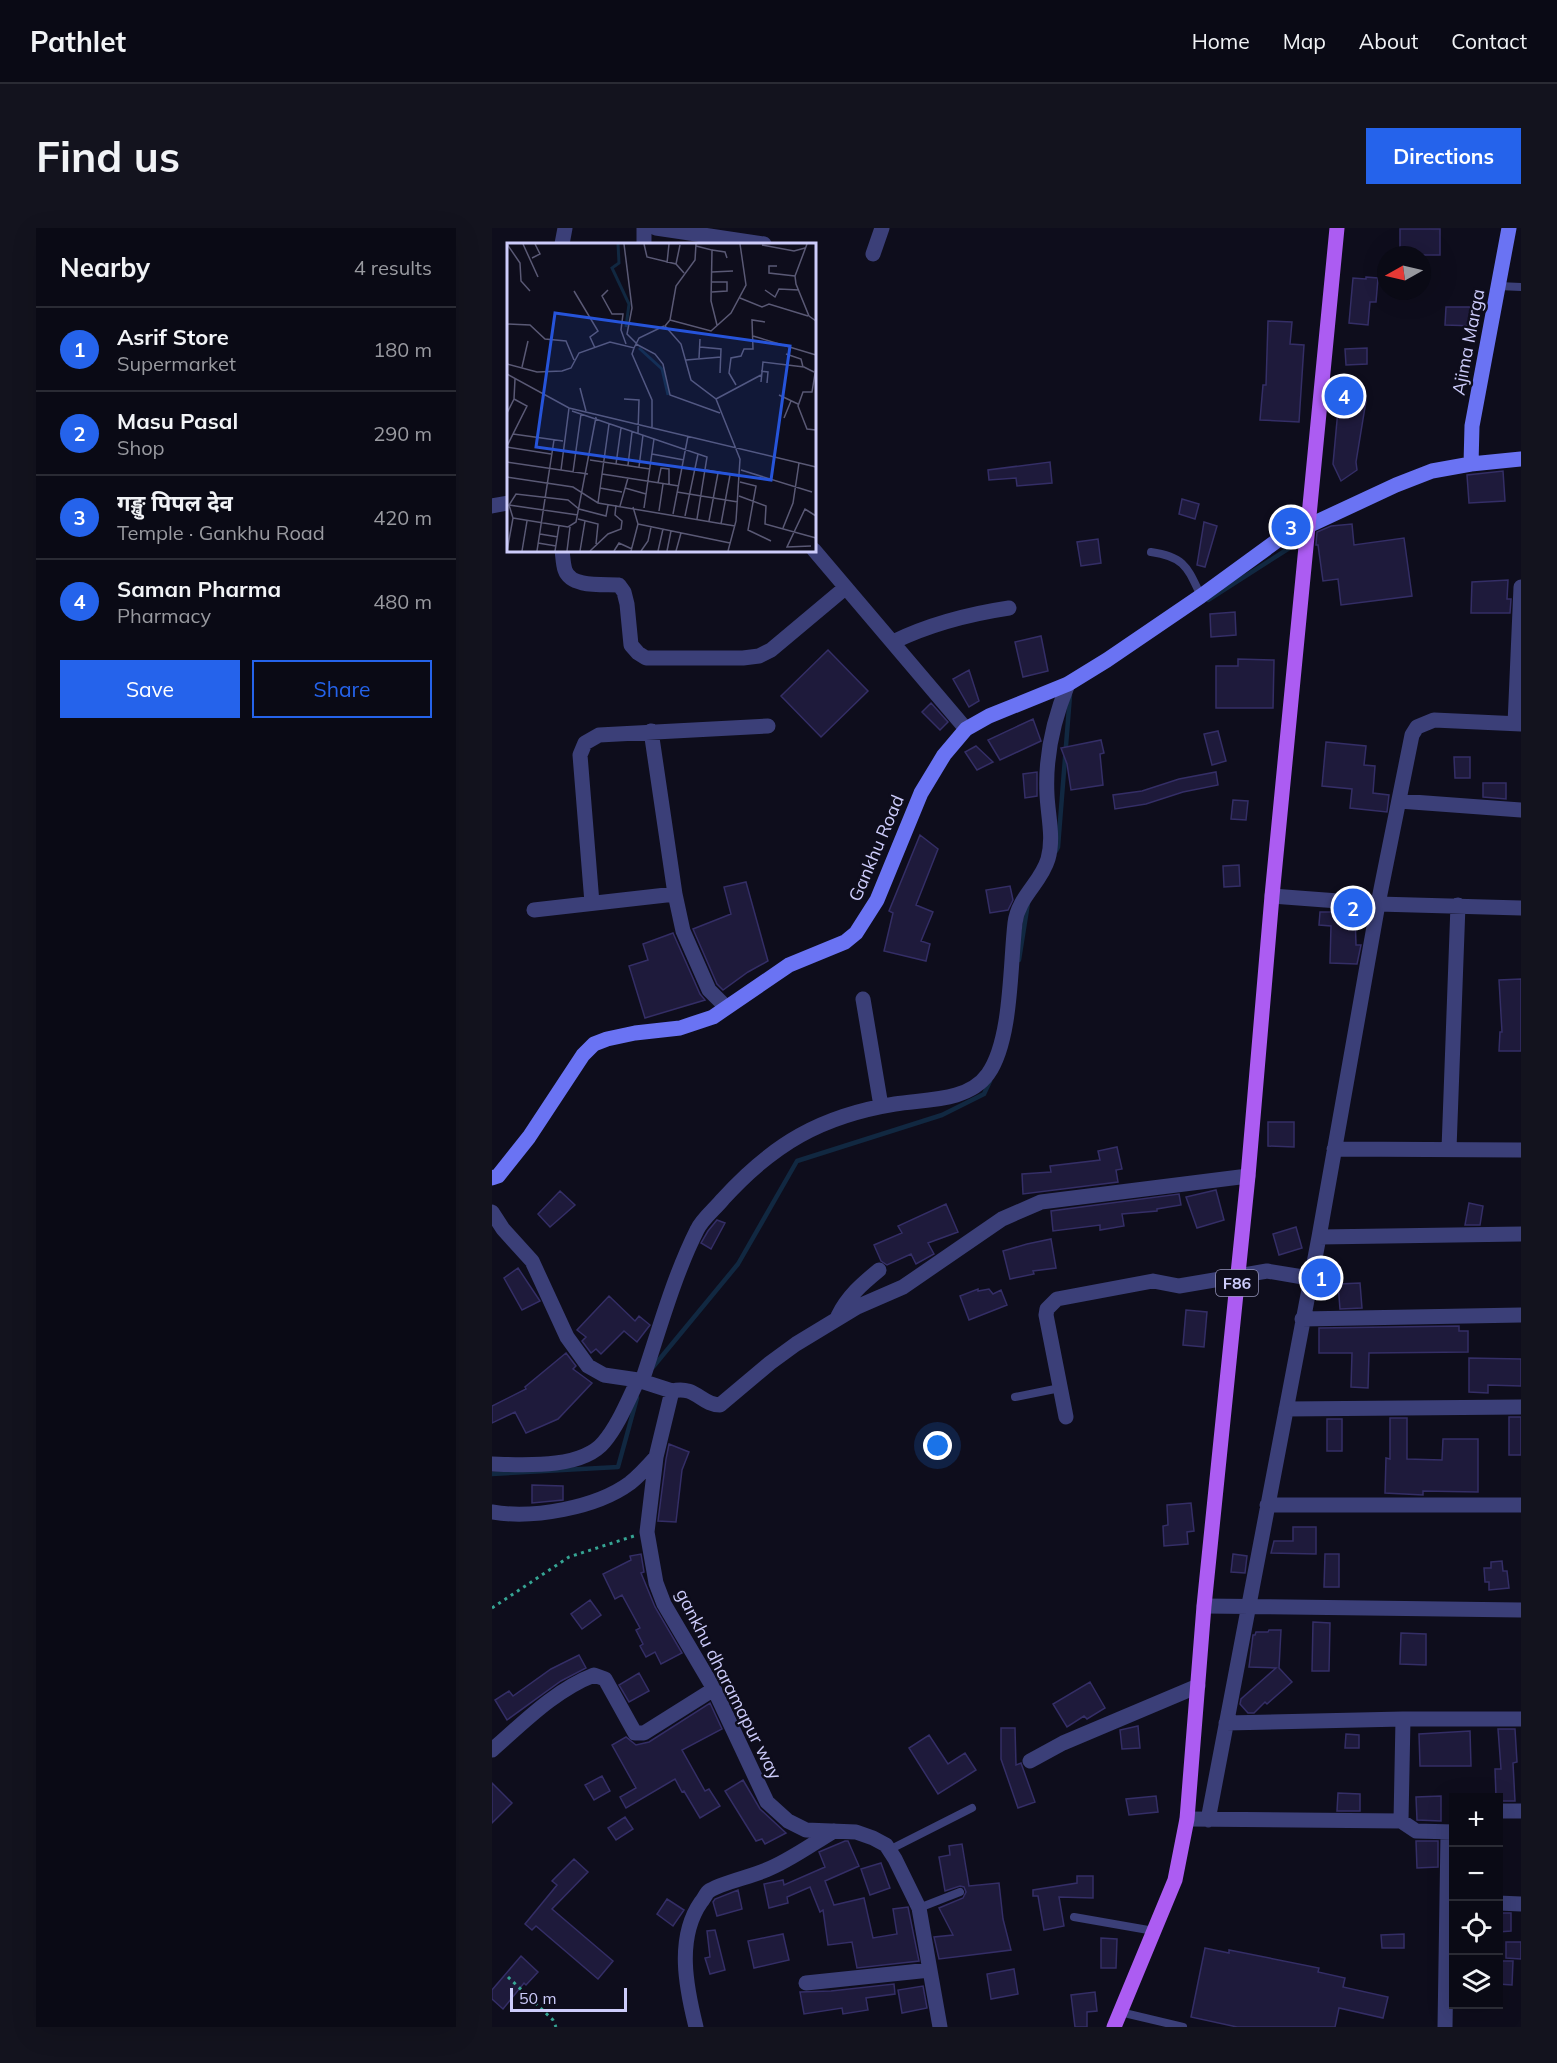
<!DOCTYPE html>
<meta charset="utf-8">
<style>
body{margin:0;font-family:Mulish,"Noto Sans Devanagari",sans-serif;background:#13131e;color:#f1f3f6}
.controls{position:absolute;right:18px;bottom:18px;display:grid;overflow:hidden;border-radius:0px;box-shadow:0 6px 24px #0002}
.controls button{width:54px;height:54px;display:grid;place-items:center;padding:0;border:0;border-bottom:2px solid #2a2b34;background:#0a0a15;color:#f1f3f6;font:30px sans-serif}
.compass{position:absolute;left:885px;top:18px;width:54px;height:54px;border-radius:50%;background:#0a0a15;box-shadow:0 6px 24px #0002;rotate:262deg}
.scale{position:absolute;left:18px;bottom:15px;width:117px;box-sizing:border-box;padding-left:6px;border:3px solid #cdccfb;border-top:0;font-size:16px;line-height:21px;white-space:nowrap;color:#cdccfb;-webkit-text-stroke:4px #0e0d1c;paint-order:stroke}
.you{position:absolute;left:446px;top:1218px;width:21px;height:21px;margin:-15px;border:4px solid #fff;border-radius:50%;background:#1a73e8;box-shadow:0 0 0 9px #1a73e833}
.badge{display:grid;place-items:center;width:39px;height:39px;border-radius:50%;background:#2563eb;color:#fff;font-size:20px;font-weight:700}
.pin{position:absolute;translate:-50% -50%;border:3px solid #fff;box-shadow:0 2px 6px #0006}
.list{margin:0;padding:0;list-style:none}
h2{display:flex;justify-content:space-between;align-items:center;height:78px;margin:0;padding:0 24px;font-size:26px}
h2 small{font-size:20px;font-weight:400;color:#999aa0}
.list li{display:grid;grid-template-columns:39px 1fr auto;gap:18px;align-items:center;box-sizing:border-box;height:84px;padding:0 24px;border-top:2px solid #2a2b34}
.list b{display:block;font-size:22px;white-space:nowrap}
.list p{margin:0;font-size:20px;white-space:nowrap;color:#999aa0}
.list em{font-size:20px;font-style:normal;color:#999aa0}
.actions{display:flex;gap:12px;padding:18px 24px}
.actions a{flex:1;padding:14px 0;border:2px solid #2563eb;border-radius:0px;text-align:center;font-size:21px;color:#2563eb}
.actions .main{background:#2563eb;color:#fff}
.icon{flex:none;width:33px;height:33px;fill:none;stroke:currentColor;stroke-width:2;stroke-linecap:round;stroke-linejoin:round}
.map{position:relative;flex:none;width:1029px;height:1799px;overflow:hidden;border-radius:0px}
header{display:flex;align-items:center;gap:36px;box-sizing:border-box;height:84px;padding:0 30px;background:#0a0a15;border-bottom:2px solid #2a2b34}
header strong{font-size:28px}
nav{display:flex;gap:33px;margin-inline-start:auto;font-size:21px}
.intro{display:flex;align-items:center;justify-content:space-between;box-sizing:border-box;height:144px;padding:0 36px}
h1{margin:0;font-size:42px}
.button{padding:15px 27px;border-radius:0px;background:#2563eb;color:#fff;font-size:21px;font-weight:700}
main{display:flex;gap:36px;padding:0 36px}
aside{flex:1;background:#0a0a15;border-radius:0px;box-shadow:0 6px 24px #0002}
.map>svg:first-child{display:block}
</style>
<header>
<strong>Pathlet</strong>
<nav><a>Home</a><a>Map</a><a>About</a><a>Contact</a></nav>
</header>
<div class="intro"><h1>Find us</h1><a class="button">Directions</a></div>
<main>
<aside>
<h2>Nearby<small>4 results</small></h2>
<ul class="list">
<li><span class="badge">1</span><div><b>Asrif Store</b><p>Supermarket</p></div><em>180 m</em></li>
<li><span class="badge">2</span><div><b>Masu Pasal</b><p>Shop</p></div><em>290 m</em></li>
<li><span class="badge">3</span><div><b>गङ्खु पिपल देव</b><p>Temple · Gankhu Road</p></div><em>420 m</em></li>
<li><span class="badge">4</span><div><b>Saman Pharma</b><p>Pharmacy</p></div><em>480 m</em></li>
</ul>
<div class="actions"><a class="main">Save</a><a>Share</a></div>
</aside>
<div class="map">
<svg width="1029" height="1799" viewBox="0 0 1029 1799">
<rect width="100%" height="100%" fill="#0e0d1c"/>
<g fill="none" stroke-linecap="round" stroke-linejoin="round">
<path stroke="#112841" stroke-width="4.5" d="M716,372L810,312
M564,623L566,619L578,467
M527,732L536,675
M161,1139L246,1036L305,933L450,887L492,866L498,853
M0,1246L126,1239L145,1170"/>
</g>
<path fill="#1e1a3b" stroke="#342e66" stroke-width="1.5" d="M908,1H948V27H908Z
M874,49L886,50L884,74H878L876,97L857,95L861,50L874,51Z
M954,79H984V98L953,97Z
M776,93L800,94L798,116L812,117L807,194L768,192L771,157H774Z
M875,120V136L854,137L853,121Z
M847,171L874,173L864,234L865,242L849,253L841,236Z
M558,234L560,255L525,258L524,250L497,252L496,242Z
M1011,243L1013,273L977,275L975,247Z
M690,271L707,276L703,291L687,286Z
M712,294L725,298L713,339L705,337Z
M860,296L862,317L912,310L920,368L849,377L846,351L831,353L826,317H824L825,304L839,298Z
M606,311L609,335L589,338L585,314Z
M1016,352L1015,371H1019L1018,385H979L980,354Z
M743,384L744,407L719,409L718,386Z
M549,408L556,443L531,449L523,414Z
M336,422L376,463L329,509L289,468Z
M746,431L782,432L781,480H724V438H746Z
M477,442L487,473L477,479L461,451Z
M439,475L456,494L448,502L430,484Z
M541,491L549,513L508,532L496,512Z
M726,503L734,533L720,537L712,506Z
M609,512L612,525L608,526L611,557L579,562L575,536L569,520Z
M834,514L874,518L872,537L883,538L881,565L897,567L895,584L858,580L860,561L830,558Z
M484,518L501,534L485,542L473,524Z
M962,529H978V550H963Z
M545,544V568L533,570L531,546Z
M724,544L726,557L691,564L654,576L623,581L621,567L650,563L687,551Z
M991,555H1014V571L991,569Z
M741,572L756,573L754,592L739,591Z
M428,607L446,621L424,677L441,684L429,713L438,716L434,733L392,723L401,685L397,683Z
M747,637L748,658L732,659L731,638Z
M254,654L276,733L256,744L231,762L225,756L201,701L239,686L232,659Z
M518,658L521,672L516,682L498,685L494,662Z
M828,684H863L864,717H869L865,736L838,735L839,698L827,697Z
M181,705L208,766L213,772L153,790L137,738L156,732L151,716Z
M1029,751V823H1007L1008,804H1010L1007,752Z
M776,894H802V919L776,918Z
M625,919L630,941L624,942L626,954L531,966L530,946L559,944L558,938L608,932L606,923Z
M724,962L732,992L705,1000L694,969Z
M68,963L83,977L58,999L46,986Z
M687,966L689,977L665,981V983L630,986L632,998L608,1002V997L561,1003L559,983Z
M977,975L991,978L988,997H973Z
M454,976L466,1004L436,1015L442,1026L424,1036L419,1026L395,1037L389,1033L382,1017L410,1005L406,998Z
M225,992L233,995L219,1021L209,1015L216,1003Z
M804,999L810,1020L787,1027L781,1006Z
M559,1011L564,1040L541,1043L542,1046L518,1051L511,1023L535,1016Z
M26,1040L48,1073L30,1082L12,1050Z
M868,1055L870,1080L848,1081L846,1056Z
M486,1061V1063L497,1061L501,1066L509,1062L515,1077L477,1092L468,1068Z
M117,1068L143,1093L147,1088L158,1097L145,1114L132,1103L109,1126L104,1121L99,1125L90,1113L94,1109L85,1102Z
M694,1082L715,1084L712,1119L691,1117Z
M967,1098V1103H976V1124L877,1125L876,1160L859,1159L860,1125H827V1100Z
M74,1125L84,1138L81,1141L100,1155L66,1191L34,1205L23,1184L0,1195V1178L34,1161L33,1159Z
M977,1130L1029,1131V1158L996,1157V1165L977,1164Z
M1017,1189H1029V1227H1017Z
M898,1190H915V1231L950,1232L951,1211H986V1264L931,1263V1267L893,1265L894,1230L898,1231Z
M835,1191H850V1223H835Z
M177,1216L197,1224L190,1242L184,1294L166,1293L174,1231Z
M40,1257L71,1258V1272L40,1275Z
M699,1275L702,1303L695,1304L696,1316L672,1318L671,1298L676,1297L675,1277Z
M801,1299H824V1326L779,1325L782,1313H801Z
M149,1326L152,1344L149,1345L163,1379L190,1425L169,1436L163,1424L154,1429L148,1418L151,1416L144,1402L148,1400L130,1367L123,1371L111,1346L139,1332L138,1328Z
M741,1326L755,1328L753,1345L739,1344Z
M833,1326H847V1359H832Z
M1010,1333L1011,1343H1015L1017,1360L997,1362V1354H993L992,1340H999V1334Z
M98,1372L109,1387L90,1401L79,1386Z
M821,1394L838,1395L837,1443H820Z
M777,1402H789L787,1440L800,1454L775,1476L773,1474L762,1485H756L748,1476L749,1471L784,1440L757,1439L761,1407H763L764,1404H776Z
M909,1405L934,1406V1437L908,1436Z
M87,1427L94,1440L69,1453L15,1492L3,1472L17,1463L21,1468L59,1441Z
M147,1445L157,1463L137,1474L127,1457Z
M598,1454L613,1480L595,1491L592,1488L575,1499L561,1476Z
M218,1475L230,1501L190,1522L213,1563L217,1561L228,1578L208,1590L192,1563L190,1564L183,1551L134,1580L128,1569L144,1560L120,1517L134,1509L144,1517L157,1514Z
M646,1498L648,1520L630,1521L628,1502Z
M509,1500H523L524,1537L529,1535L543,1574L526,1580L509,1531Z
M1006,1501H1023L1025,1534L1021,1535L1023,1573H1006V1569H1004L1003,1541H1009Z
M978,1503L979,1538H928L927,1506Z
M854,1506L867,1507V1520H853Z
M437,1507L456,1536L473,1525L484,1542L446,1566L417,1520Z
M110,1548L118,1563L102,1572L93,1557Z
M251,1552L268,1581L294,1605L273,1616L270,1611L264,1613L233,1563Z
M0,1555L20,1575L0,1595Z
M846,1565L868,1566V1583H845Z
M664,1568L666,1584L637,1587L634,1571Z
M949,1568V1593L925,1592L924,1569Z
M133,1589L141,1601L124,1612L116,1600Z
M353,1613H356L367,1638L333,1653L342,1677L372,1670L381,1710L405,1706L401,1681L416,1679L427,1733L365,1740L360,1714L336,1717L331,1682L328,1684L318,1659L295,1669L296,1675L277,1680L272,1656L291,1652L292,1657L333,1639L327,1624Z
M924,1613H946V1639L925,1640Z
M470,1616L477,1658L507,1655L511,1691L519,1722L447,1731L442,1709L461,1707L447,1680L471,1670L474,1664L472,1659L468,1658L453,1663L447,1629L458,1627L457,1618Z
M82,1631L96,1644L60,1681L121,1733L106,1751L44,1698L40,1702L33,1696L65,1657L60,1653Z
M389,1635L398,1660L378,1667L369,1641Z
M585,1648H601V1670L567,1669L572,1698L552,1702L546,1668H541V1662L585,1655Z
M246,1662L250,1681L225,1688L221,1674L223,1671Z
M175,1671L192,1682L181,1698L165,1686Z
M1006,1685H1019V1703L1006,1704Z
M223,1702L233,1742L218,1746L213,1730L218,1729L215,1703Z
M291,1706L297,1732L262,1740L256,1713Z
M912,1706V1720H890L889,1707Z
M609,1710L625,1711L624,1740H609Z
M1014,1714H1029V1731L1014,1730Z
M713,1720L737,1725V1722L827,1740L826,1744L853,1750L851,1759L896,1769L891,1790L847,1780L843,1799H745L699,1789Z
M29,1728L46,1744L34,1757L32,1755L11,1781L0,1771V1762Z
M1006,1733H1021L1020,1757L1006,1756Z
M522,1741L526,1766L499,1771L495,1746Z
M402,1756L403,1766L374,1770L376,1782L351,1786L350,1780L312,1786L308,1764L339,1763Z
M431,1758L435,1780L410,1785L406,1762Z
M603,1764L605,1783L595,1784V1799H583L579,1767Z"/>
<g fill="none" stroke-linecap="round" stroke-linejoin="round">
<path stroke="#36a594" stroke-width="3" stroke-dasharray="3 4.5" stroke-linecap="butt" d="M0,1380L77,1329L142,1308
M16,1749L61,1792L64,1799"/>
<path stroke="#3b3f78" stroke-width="8" d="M1006,58L1029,59
M659,324C693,329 695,339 709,368
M523,1169L568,1160
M397,1622L480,1580
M427,1680L468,1664
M582,1689L662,1703
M628,1784L691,1799"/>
<path stroke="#3b3f78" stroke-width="15" d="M164,0L272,16
M70,16L73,0
M152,16V0
M381,26L390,0
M0,278L16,275
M70,322C71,329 71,336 73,342C79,360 111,356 127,357L132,364L135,376L139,417L146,425L154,430H251L267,428L279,422L353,360
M322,322L474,501
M401,414C438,396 477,386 517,380
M1023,496L1029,359
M159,503L183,666L191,703L217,762L234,779
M907,573L1029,582
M780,668L886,676L1029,680
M100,675L88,527L93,515L107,507L276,498
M42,682L183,666
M371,771L389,878
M842,921L1029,922
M957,921L966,677
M0,984L11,1001L40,1033L75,1109L96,1138L112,1147L146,1152L180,1163L164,1229L155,1304L164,1355L172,1376L222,1461L275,1574L296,1593L314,1602L364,1604L381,1610L394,1617L403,1631L427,1680L448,1799
M827,1009L1029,1006
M346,1088C356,1068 370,1056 387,1042
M810,1091L1029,1087
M150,1153C167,1103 181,1050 205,1002C210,991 223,981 231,971C281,916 329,888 403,876C433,871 476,874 496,846C520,812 518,737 523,695C526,669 549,655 556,631C562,610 556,588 555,567C553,530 562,490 576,456
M180,1163C204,1157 209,1177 228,1177L278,1135L304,1116L365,1079L411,1059L510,991L549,974L756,948
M794,1181L1029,1179
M574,1189L554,1087L555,1081L565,1071L661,1053L687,1058L775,1043L817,1050
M0,1236C32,1237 90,1241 112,1214C127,1196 136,1172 146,1152
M775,1277H1029
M0,1284C41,1291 104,1280 138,1255C147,1248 156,1238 164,1229
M712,1378L1029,1382
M734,1495L911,1491H1029
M0,1522C31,1495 63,1462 102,1447L113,1451L143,1505H152L222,1461
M538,1533L571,1515L706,1458
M1006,1583H1029
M695,1591L909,1593L924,1603L962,1604
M716,1592L827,1009L886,676L920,507L925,499L942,492L1029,496
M909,1593L911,1491
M1006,1675L1029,1676
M314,1755L438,1742
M204,1799C194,1759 184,1710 209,1674C212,1671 214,1665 217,1663C226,1656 261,1648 274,1642C297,1633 320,1616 342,1603
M953,1799L956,1605"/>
<path stroke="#6a73f3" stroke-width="15" d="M979,236L980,198L1017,0
M0,950L6,948L37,909L91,827L102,816L115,811L143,805L188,800L221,789L297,737L353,714L364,705L385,672L429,565L452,527L474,501L497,488L576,456L615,432L709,368L786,312L904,257L940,243L979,236L1029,231"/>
<path stroke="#ac5cf2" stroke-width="15" d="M622,1799L683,1652L695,1591L712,1378L756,948L780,668L845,0"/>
</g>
<g text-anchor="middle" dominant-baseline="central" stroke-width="5" stroke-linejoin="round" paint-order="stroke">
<rect fill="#0e0d1c" stroke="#9493b8" stroke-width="1.5" x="724" y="1042" width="42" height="26" rx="4.5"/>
<g font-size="16" font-weight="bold" fill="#cdccfb">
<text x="745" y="1055">F86</text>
</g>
<g font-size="18" fill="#cdccfb" stroke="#0e0d1c">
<text transform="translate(976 114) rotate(-79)">Ajima Marga</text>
<text transform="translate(384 620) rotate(-67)">Gankhu Road</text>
<text transform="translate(237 1456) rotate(63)">gankhu dharamapur way</text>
</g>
</g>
<g transform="translate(15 15)">
<rect width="309" height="309" fill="#0e0d1c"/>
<path fill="none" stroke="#112841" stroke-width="3" d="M111,1L112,20L105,25L122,61L119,84M132,105L155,126L161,152"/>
<path fill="none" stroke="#5a5975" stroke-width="1.5" d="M0,1L13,20L14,38L23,48M16,1L31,34M117,1L125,65L120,91L130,101M137,1L140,14L169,21L177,30M189,1L188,17L169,43L163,77L158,83L174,101L184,137L209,156L233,216L229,278L221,308M300,1L288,33L289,41L302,73L309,78M255,2L287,8L298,5M189,3L205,7L204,58L210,82M205,7L218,9L220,15M25,15L33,11L28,1M160,20L162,1M169,21L173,2M270,23H262V30L288,33M205,29L226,28M101,47L95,53L105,71H116L114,87L119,101M258,47L268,54L272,46L292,47M67,48L91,88L83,94L88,105M205,49L220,48V39H205M233,55L255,64L262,61L301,73M163,77L204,88L224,70L239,42L233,1M0,81L23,82L38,96L59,98L67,117M246,93L309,112M129,101L148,111L156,121L163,152L213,170M193,104L214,106L213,130M127,105L125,111L145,157V184M279,111L294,116L296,124M192,115L193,96M179,117L214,114M0,121L30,129L55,128L64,125L72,110L103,99L127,105L132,95L157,83M15,124L21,98M309,124L305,149H296L291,163L300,186L309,187M254,128L261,129L260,140M0,131L62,165L309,224M254,139L256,119L297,124L307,129M229,142L222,130L224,115L234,113L237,106H246L245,77L258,79M73,145L79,168M272,152L291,161M117,156L132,157L131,190M209,156L254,132M65,168L200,214L190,276M0,170L7,156L8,136M277,175L284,158M6,191L56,198M0,203L20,163L7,156M0,204L44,211M145,211L177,217M83,217L143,226M0,219L81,231M109,221L114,185M121,222L125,189M132,224L136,192M54,227L62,165M199,227L234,233M234,227L305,249M66,229L74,171M95,231L172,243M0,234L66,244L91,260L228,283M233,239L249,243L241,287L264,298M151,240L154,225L162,226V242M93,245L115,249M118,245L139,251M170,249L231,259M232,253L259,263L258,281L309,295M91,260L102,181M2,262L71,272M113,263L121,235M137,265L147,196M152,268L156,241M166,271L181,193M178,273L191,211M6,275L61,284L69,279L89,174M71,276L91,281L89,301M202,278L211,230M131,281L223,300M214,281L223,232M276,285L286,260L292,220M33,291L51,294M31,300L49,303M304,303L280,304L298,266L309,273M0,308L6,275L2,262L9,251L61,257L72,266L99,273L101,262M15,308L20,278M30,308L47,197M48,308L52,283M60,308L63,284M73,308L78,278M83,308L101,291L114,286L115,278L108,272L109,262M107,308L112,300L125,306M124,308L131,281L126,264M134,308L141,298L144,284M151,308L156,286M160,308L164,288M169,308L174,290"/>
<path fill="#2654da" fill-opacity="0.15" stroke="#2654da" stroke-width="3" d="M48,70L283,103L264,237L29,204Z"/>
<rect width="309" height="309" fill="none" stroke="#cdccfb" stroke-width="3"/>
</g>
</svg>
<div class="controls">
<button>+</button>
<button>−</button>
<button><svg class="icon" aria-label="locate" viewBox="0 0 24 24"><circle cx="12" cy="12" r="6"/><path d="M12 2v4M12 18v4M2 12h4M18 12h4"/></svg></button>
<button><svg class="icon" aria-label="layers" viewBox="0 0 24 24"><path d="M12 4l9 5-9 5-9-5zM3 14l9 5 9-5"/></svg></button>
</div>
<svg class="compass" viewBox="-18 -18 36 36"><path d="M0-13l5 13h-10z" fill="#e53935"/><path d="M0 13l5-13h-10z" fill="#999aa0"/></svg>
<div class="scale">50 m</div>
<div class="you"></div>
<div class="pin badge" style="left:829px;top:1050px">1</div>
<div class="pin badge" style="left:861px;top:680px">2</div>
<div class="pin badge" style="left:799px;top:299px">3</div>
<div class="pin badge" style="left:852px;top:168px">4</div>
</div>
</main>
